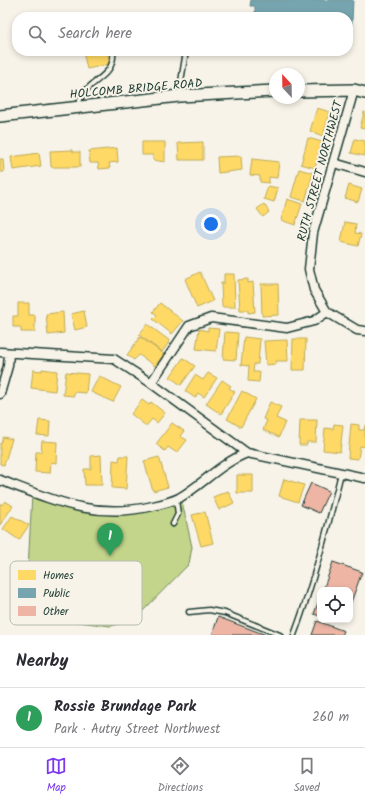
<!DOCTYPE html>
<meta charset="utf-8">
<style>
body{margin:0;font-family:Kalam,sans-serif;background:#f7f7f7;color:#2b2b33}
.controls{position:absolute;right:12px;bottom:12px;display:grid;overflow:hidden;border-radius:8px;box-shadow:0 2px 6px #0003}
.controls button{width:36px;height:36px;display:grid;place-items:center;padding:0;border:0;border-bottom:1px solid #e1e1e2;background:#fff;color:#2b2b33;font:20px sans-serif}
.compass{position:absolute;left:269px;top:68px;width:36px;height:36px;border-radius:50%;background:#fff;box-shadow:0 2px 6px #0003;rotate:338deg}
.you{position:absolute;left:211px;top:224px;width:14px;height:14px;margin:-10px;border:3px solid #fff;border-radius:50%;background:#1a73e8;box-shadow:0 0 0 6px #1a73e833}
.badge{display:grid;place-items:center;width:26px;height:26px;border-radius:50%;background:#7c3aed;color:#fff;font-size:13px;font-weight:700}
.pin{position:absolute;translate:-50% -33px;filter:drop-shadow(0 1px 2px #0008)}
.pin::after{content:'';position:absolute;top:21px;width:14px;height:12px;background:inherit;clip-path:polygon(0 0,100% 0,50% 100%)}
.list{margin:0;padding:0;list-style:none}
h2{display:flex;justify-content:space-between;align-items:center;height:52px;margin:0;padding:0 16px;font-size:17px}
h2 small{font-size:13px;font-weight:400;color:#7c7c81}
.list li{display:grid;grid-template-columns:26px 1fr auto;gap:12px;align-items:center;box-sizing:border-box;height:60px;padding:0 16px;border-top:1px solid #e1e1e2}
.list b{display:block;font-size:15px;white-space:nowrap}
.list p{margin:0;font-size:13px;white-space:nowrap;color:#7c7c81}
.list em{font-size:13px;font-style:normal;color:#7c7c81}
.icon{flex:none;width:22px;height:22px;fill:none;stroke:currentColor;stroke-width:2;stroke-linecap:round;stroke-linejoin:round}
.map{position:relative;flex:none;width:365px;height:635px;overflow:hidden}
.search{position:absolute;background:#fff;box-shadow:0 2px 6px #0003;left:12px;right:12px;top:12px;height:44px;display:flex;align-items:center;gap:10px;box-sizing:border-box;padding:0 14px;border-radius:16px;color:#7c7c81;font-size:15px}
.sheet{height:112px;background:#fff}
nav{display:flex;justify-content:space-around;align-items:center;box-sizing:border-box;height:56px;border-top:1px solid #e1e1e2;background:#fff;font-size:11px;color:#7c7c81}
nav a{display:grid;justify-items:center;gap:2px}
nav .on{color:#7c3aed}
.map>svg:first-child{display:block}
</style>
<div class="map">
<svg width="365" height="635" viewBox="0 0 365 635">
<rect width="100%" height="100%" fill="#f7f3e8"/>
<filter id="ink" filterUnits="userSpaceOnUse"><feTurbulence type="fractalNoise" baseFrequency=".025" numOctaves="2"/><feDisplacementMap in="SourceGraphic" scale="8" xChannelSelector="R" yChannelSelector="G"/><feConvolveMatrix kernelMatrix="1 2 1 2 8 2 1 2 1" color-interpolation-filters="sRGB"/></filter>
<g filter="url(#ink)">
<path fill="#c3d58a" stroke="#71895f" d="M32,493L104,511L181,497L192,547L189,564L134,620L111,626L70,621L27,590Z"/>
<path fill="#ffd966" stroke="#bcaa57" d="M83,51H107L110,64L87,69Z
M317,108L330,112L323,136L310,131Z
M364,112H365V129L360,128Z
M308,138L322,142L315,168L301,164Z
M355,139L365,141V156L351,153Z
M142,142H165V162L153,160V155H142Z
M203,142V160H179L178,143Z
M117,148L118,162L109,163L110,168L99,169L98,163H90L89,151Z
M73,150V152H80V167H51L50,151Z
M39,153L41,166L13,170L11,157Z
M241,156L242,170L218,173L217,157Z
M0,159H3L4,172H0Z
M252,159L279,162L277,178L269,177V183L260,182V176L250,175Z
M299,169L313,173L305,201L291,197Z
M349,185L362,189L358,202L345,198Z
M268,186L278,188L274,202L264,199Z
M287,199L302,204L295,225L281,220Z
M264,204L269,212L263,217L257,209Z
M345,222L356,224L355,233L361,234L358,246L341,242Z
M200,272L213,301L197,308L185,279Z
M224,274H234L235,307H222L221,283H224Z
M248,279V283L253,282L255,312L248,313V310H240L238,280Z
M261,284H278L279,315L262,316Z
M18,303H29V315H35V332H21V327H13V316H18Z
M160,303L183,321L172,334L153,319L157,315L153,312Z
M84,311L87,327L75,330L71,314Z
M63,312L64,333L48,335L46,314Z
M147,324L170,341L162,352L139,335Z
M208,328L219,329L216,351L196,349L199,329L208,331Z
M225,332L238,333L236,360L223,359Z
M140,337L164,354L155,366L139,355L134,360L127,355Z
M244,337L260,339L258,364H254L253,372H260L259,382L248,381L249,366L241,365Z
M293,339H306L305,370H292Z
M287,340L288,361H276V364L266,365L264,341Z
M183,358L195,366L181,385L170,377Z
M42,369L57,371L55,391L31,388L33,370L42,371Z
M66,372L88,374L86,393L74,392V396L63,395Z
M208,373L217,378L204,397L198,393L195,398L185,391L195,375L203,380Z
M99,376L121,387L113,402L91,392Z
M222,380L231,386L229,388L235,392L221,414L206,404Z
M242,391L256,399L241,427L227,419Z
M142,400L149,405L151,402L165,413L157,423L152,419L146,426L131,414Z
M270,402L281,407L276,418L285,422L279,437L263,430L267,420L263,419Z
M39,420L50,421L49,436L37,435Z
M300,420H317L316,442H307V445H299Z
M172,423L184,431L180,436L187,440L177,453L168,447L165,451L156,444Z
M334,424L343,425L340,452L323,450L325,428L333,429Z
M351,424L359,425V430H364L365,425V447L360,446L358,459L348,458Z
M3,437L12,439L4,465L0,464V443L1,444Z
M42,441L57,442L56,463L51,462L50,473L35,472L36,452H41Z
M101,455L102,485H85L84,469H91V456Z
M120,456H128L126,489L112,488L113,460L119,461Z
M159,457L168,487L153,491L144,461Z
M237,475H253V493H237Z
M284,479L304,485L298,502L279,496Z
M228,491L234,503L219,510L213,497Z
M5,501L13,506L0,525V503L2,505Z
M205,512L213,543L201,546L192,515Z
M12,516L29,525L19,540L3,529Z"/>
<path fill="#76a5af" stroke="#5c868a" d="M251,0H353L351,42H348V17H255V6H250Z"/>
<path fill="#eeb5a5" stroke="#1f3d34" d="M311,483L329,491L319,513L301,505Z
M333,562L362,572L350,605V590H323Z
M320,597V616L314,614Z
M218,617L266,635H212Z
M317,621L344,631L342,635H312Z"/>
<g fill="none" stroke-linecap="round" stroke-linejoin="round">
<g stroke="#1f3d34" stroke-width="7">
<path id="service" d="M179,94L186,51
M78,107C82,79 116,81 113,51
M173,524L178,514L176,500
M189,612L209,610L225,613L280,635
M294,635C314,582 328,527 341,473"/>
</g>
<g stroke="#1f3d34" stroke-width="11">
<path id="minor" d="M354,90L313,233L309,269L314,290L327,312L357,330L365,331
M334,163L365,172
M0,352L114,359L151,383L247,453
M151,383L189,326L211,318L287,328L314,321L327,312
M0,394L8,366L9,353
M0,480C53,500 94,520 153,506C162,504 171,502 179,498C203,484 221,463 247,453L365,478"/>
</g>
<g stroke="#1f3d34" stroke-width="14">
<path id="tertiary" d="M299,91L354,90L365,93
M0,116L179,96L275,91"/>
</g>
<use href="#service" stroke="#f7f3e8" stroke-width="4"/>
<use href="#minor" stroke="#f7f3e8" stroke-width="8"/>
<use href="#tertiary" stroke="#f7f3e8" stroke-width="11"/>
</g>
</g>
<g text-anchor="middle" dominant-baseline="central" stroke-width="4" stroke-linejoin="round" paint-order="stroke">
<g font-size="12" fill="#1f3d34" stroke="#f7f3e8">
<text transform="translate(136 89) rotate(-5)">HOLCOMB BRIDGE ROAD</text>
<text transform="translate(320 171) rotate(-75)">RUTH STREET NORTHWEST</text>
</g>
</g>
<rect x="10" y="561" width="132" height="64" rx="6" fill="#f7f3e8" stroke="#b6bcb2" stroke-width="1"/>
<rect x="18" y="570" width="18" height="10" fill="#ffd966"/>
<rect x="18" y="588" width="18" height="10" fill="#76a5af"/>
<rect x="18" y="606" width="18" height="10" fill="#eeb5a5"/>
<g font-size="11" fill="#1f3d34">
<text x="43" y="579">Homes</text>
<text x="43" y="597">Public</text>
<text x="43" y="615">Other</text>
</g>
</svg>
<div class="controls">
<button><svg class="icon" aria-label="locate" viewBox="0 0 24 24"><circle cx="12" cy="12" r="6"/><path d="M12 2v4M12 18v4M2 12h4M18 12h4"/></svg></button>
</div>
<svg class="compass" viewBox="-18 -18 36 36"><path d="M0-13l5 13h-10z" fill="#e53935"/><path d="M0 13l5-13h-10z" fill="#7c7c81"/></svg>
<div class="you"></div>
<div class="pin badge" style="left:110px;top:556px;background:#2e9e5b">1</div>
<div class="search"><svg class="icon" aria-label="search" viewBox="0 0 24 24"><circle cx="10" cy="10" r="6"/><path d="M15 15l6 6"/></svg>Search here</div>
</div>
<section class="sheet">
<h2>Nearby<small></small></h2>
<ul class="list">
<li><span class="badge" style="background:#2e9e5b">1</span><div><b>Rossie Brundage Park</b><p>Park · Autry Street Northwest</p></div><em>260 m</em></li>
</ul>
</section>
<nav>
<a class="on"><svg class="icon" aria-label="map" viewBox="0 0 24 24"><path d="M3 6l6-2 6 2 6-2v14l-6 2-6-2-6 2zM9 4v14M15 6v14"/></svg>Map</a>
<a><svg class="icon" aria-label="directions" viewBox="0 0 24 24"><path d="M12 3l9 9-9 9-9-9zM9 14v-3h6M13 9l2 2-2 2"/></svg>Directions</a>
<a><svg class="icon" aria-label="saved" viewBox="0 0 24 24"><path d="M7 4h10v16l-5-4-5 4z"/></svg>Saved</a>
</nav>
